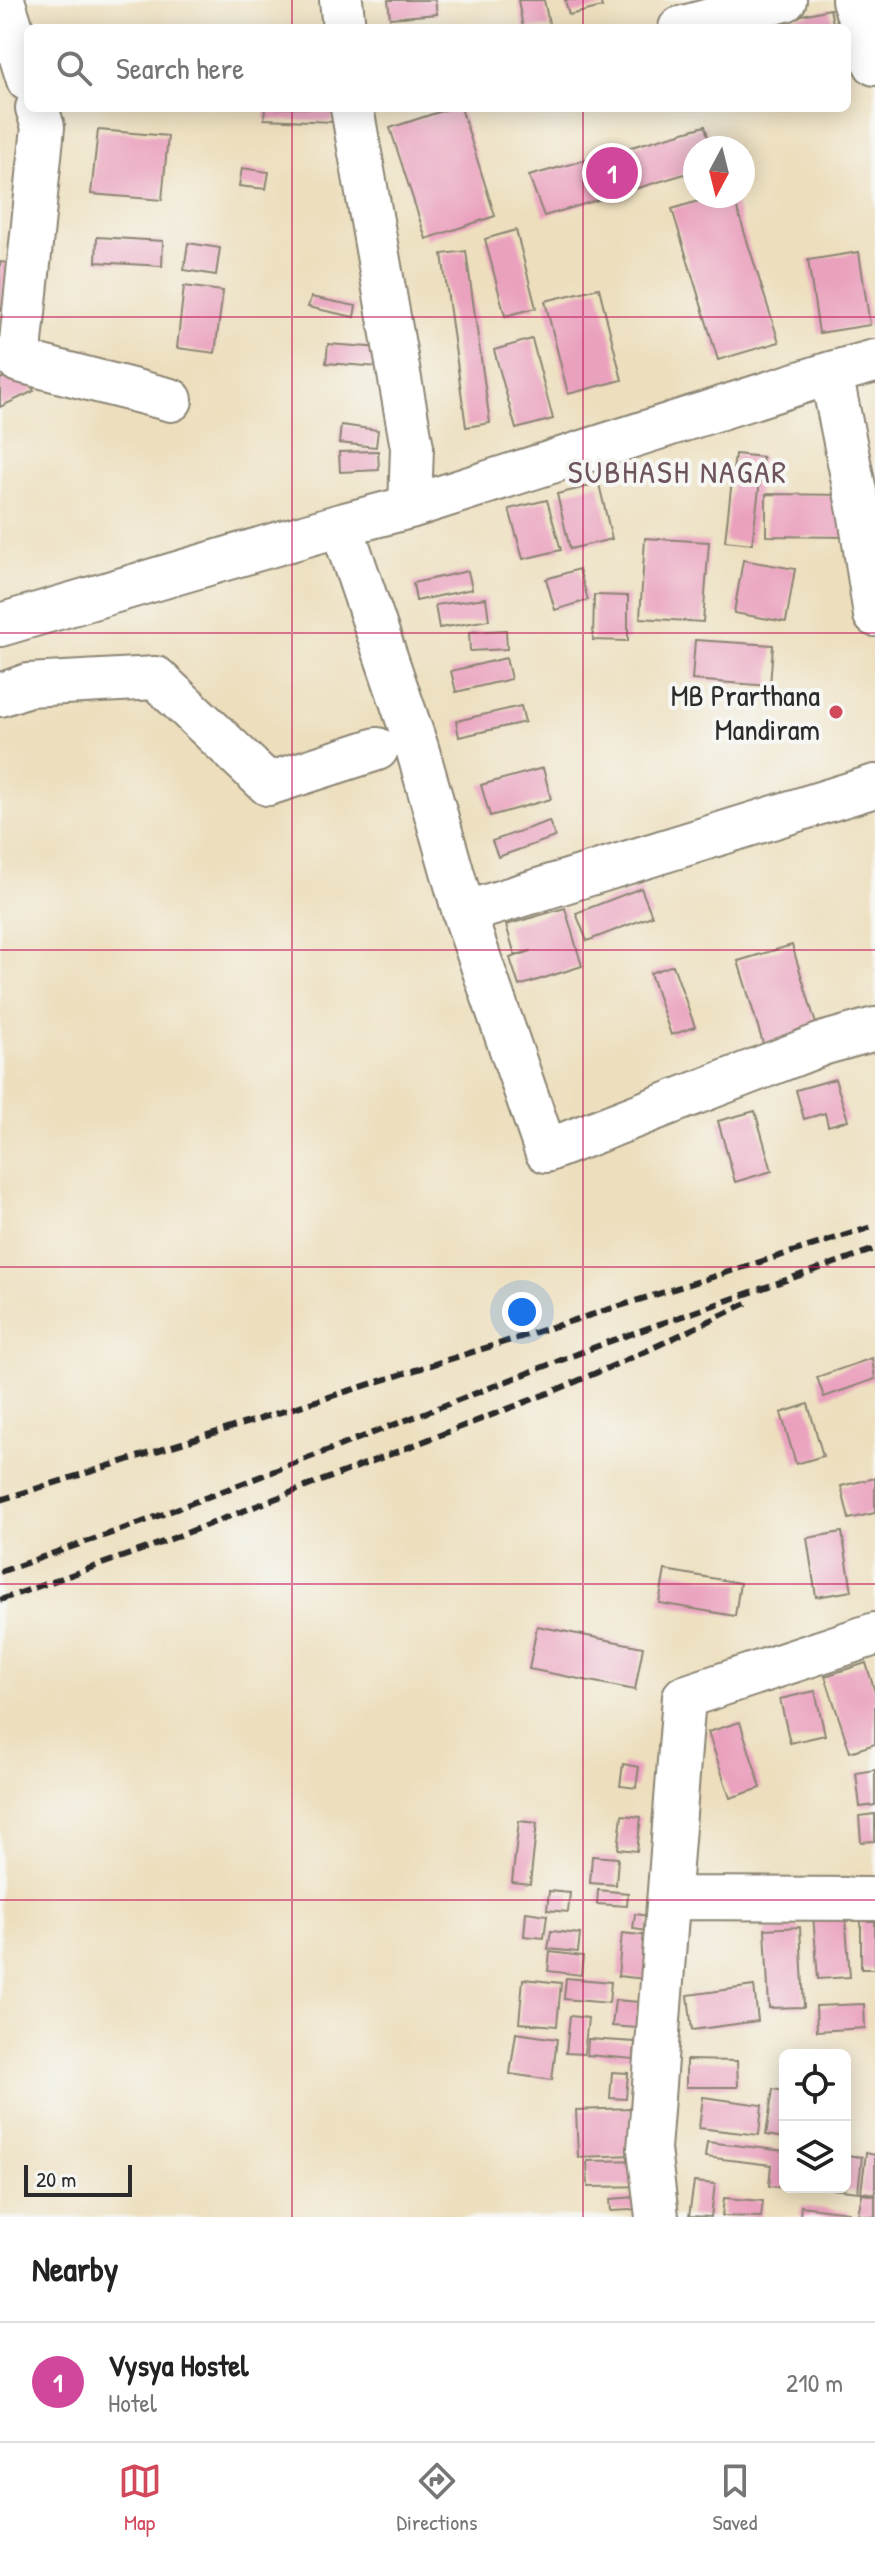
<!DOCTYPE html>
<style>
body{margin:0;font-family:"Patrick Hand",sans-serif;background:#f6f6f6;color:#222}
.controls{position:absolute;right:24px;bottom:24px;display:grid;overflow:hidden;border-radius:12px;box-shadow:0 4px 20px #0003}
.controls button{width:72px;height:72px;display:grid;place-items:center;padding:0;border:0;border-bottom:2px solid #e0e0e0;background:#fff;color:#222;font:40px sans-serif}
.compass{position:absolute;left:683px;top:136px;width:72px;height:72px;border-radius:50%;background:#fff;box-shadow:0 4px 20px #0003;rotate:187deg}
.scale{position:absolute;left:24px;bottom:20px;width:108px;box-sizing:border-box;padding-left:8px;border:4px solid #2b2b2b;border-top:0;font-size:22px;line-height:28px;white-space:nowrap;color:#2b2b2b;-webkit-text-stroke:6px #f6f6f2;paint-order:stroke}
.you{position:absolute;left:522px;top:1312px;width:28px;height:28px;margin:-20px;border:6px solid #fff;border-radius:50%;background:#1a73e8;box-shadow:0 0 0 12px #1a73e833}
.badge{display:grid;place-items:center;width:52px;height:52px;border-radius:50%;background:#d1495b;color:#fff;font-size:26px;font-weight:700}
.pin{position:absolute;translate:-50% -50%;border:4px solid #fff;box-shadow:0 2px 8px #0006}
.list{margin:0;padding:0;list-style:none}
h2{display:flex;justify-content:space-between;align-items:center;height:104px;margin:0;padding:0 32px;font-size:34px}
h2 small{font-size:26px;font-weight:400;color:#767676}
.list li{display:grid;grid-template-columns:52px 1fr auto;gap:24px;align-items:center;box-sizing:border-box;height:120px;padding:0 32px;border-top:2px solid #e0e0e0}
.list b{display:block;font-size:30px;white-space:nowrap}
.list p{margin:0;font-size:26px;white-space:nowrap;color:#767676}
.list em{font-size:26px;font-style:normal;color:#767676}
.icon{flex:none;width:44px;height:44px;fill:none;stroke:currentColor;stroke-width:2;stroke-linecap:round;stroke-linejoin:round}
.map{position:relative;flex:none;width:875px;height:2217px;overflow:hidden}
.search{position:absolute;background:#fff;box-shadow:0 4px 20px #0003;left:24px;right:24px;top:24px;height:88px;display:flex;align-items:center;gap:20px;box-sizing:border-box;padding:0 28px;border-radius:12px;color:#767676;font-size:30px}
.sheet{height:224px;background:#fff}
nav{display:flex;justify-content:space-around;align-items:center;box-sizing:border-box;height:112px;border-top:2px solid #e0e0e0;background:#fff;font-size:22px;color:#767676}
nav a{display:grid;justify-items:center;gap:4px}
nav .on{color:#d1495b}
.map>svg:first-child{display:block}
</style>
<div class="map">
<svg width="875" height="2217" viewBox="0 0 875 2217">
<rect width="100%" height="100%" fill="#f6f6f2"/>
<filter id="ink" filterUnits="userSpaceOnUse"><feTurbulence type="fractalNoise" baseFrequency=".0125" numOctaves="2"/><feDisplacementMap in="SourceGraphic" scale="16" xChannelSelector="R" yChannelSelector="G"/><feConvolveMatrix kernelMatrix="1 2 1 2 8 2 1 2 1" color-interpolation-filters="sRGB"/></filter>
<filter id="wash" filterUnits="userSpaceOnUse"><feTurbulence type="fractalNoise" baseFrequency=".006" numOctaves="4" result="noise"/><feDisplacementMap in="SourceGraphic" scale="32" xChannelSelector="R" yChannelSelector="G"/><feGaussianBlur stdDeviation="1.8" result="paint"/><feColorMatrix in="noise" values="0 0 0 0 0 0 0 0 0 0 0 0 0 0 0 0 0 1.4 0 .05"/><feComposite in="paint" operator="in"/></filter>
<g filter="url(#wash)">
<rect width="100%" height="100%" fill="#eddfbe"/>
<g id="blocks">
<path fill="#eaa1be" d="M388,0H435L437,14L390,18Z
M518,0H544L550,28H523Z
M565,0H600L602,7L569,15Z
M830,9L834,28H781L779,20Z
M265,108H333V122L264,119Z
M451,108H461L495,216L426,239L390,128Z
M705,126L711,148H695V171L544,216L529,176Z
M98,130L168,136L162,200L91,194Z
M242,168L269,172L266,189L239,186Z
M715,196H733L779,342L718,360L672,209Z
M516,230L536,308L505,316L485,239Z
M97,237L163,241L162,266L96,262Z
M188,243L220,248L216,275L184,270Z
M466,251L490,423L466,427L442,254Z
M859,252L870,325L819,333L808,260Z
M0,262L23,265L17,311L0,309Z
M184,286L223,291L215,353L177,348Z
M599,288L622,380L568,394L545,301Z
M311,297L356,306L354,317L308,307Z
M532,339L553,419L516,429L494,350Z
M328,344L382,348L380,367L326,363Z
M22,369L34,391L0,407V379Z
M341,425L378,430L376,447L339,443Z
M378,451L379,470L340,472L339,452Z
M735,454L763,457L752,544L725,541Z
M599,484L612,539L570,549L557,494Z
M766,494L847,495V537L766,536Z
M547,500L561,550L523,559L509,509Z
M645,538L709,542L703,622L640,618Z
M743,560L795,569L786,622L734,613Z
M579,569L588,600L555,610L546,579Z
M468,571L472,589L416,601L413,583Z
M594,595L628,596V641L593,640Z
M486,598L489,620L439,628L435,605Z
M506,630L507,649L470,651L469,632Z
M695,640L773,645L770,686L692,680Z
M506,658L511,679L456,692L451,671Z
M521,706L525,722L459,737L456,721Z
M543,768L551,799L490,816L481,785Z
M549,821L555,837L498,857L492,841Z
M641,888L652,916L587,941L576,913Z
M565,908L582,966L519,986L510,958L531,951L515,955L506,925Z
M792,945L819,1034L765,1050L738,961Z
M673,965L695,1027L671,1035L650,973Z
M835,1079L848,1120L828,1126L825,1113L804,1119L796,1090Z
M755,1111L772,1171L735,1182L718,1121Z
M872,1358L875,1379L824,1397L817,1377Z
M808,1404L823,1456L796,1464L781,1413Z
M875,1478V1513L849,1519L841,1486Z
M842,1532L852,1591L816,1597L807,1538Z
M665,1570L740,1583L735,1616L659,1603Z
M537,1626L643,1647L635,1690L529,1669Z
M866,1663L875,1692V1744L850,1752L825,1676Z
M815,1691L825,1735L790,1743L780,1699Z
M740,1722L761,1788L730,1798L708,1732Z
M623,1764L639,1767L636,1788L620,1786Z
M875,1770V1805L860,1807L856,1773Z
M875,1814V1841L861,1842L859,1816Z
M622,1815L641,1817L637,1851L618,1849Z
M519,1821L537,1823L530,1884L512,1882Z
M592,1856L618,1858L616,1885L590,1883Z
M598,1890L628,1893L627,1906L597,1904Z
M549,1891L570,1893L568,1912L547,1910Z
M861,1910H875V1969H861Z
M526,1912L547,1915L544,1938L524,1936Z
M845,1913L850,1977L818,1979L813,1915Z
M635,1914L649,1916L648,1931L633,1929Z
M800,1927L804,2007L769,2008L765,1929Z
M551,1931L580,1934L578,1952L548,1949Z
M622,1933L659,1937L654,1980L618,1976Z
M550,1952L583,1956L581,1975L548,1971Z
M566,1978L611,1982L609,2003L564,1999Z
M523,1979L561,1983L557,2026L519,2023Z
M754,1986L758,2021L692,2030L688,1995Z
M615,2000L639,2002L637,2028L612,2026Z
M864,2004L865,2028L817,2031L816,2006Z
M570,2016L588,2018L584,2054L566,2053Z
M516,2033L557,2039L552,2080L510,2074Z
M588,2039L635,2042L634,2059L587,2055Z
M686,2060L737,2061L738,2087H686Z
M612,2072L628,2073L626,2099L610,2098Z
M773,2089L785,2091V2138L766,2135Z
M703,2097L762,2105L759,2135L699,2128Z
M631,2108L634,2155L578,2157L576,2110Z
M707,2142L785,2151V2188L769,2186L771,2165L705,2157Z
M866,2153L875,2155V2194L861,2192Z
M845,2155L862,2157L858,2192L832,2189V2187H845Z
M654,2160L655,2186L588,2187L587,2161Z
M694,2182L715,2184L711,2217L689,2216Z
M862,2194L875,2196V2217L858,2215Z
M651,2196L652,2209L611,2211L610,2199Z
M724,2198L763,2201L761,2217L722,2216Z
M801,2206L849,2212L848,2217H800Z"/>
</g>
</g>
<g filter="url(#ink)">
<use href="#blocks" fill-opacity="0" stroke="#8c8574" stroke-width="2"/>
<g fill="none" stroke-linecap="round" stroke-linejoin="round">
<g stroke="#8c8574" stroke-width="46">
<path id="street" d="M3,0L28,80
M341,0L344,28
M853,0L875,64
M680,28L785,0
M37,108L43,127L19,361L171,400
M352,108L412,447L410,507L831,373L875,361
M831,373L860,516L875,615
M410,507L341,525L417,748L464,913
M0,625L341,525
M0,695L28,685L156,678L268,784L377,749
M875,786L464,913L546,1151L825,1043L875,1029
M669,1898L875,1899
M657,2217L649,2149L684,1697L875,1634"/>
</g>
<use href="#street" stroke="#fff" stroke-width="42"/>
<path stroke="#2b2b2b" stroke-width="6" stroke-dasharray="12 6" stroke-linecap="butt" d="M0,1500L875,1226
M0,1572L140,1523L608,1342L875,1249
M0,1600L150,1547L554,1391L640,1354L749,1302"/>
</g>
</g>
<path fill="none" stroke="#c2185b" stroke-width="2" stroke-opacity="0.55" d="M292,0V28M583,0V28M292,108V2217M583,108V2217M0,317H875M0,633H875M0,950H875M0,1267H875M0,1584H875M0,1900H875"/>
<circle fill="#d1495b" stroke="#f6f6f2" stroke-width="3" cx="836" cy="712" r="8"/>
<g text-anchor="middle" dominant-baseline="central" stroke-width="8" stroke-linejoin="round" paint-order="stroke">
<g font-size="30" fill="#2b2b2b" stroke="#f6f6f2" text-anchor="end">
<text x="820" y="695">MB Prarthana<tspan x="820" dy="34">Mandiram</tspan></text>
</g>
<g font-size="32" letter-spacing="2" fill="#6e545e" stroke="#f6f6f2">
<text x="678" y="471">SUBHASH NAGAR</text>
</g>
</g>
</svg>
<div class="controls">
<button><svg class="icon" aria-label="locate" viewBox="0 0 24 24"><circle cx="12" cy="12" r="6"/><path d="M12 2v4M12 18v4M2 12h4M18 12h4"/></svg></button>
<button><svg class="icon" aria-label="layers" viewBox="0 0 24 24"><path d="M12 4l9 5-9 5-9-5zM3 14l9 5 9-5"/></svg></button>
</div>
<svg class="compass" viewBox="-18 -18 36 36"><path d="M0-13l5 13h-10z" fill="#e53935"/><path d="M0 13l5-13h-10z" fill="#767676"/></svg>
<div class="scale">20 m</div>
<div class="you"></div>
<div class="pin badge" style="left:612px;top:173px;background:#d1479c">1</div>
<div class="search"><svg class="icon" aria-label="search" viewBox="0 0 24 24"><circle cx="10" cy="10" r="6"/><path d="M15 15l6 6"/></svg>Search here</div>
</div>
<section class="sheet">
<h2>Nearby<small></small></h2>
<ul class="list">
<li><span class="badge" style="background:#d1479c">1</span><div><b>Vysya Hostel</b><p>Hotel</p></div><em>210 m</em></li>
</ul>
</section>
<nav>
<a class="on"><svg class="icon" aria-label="map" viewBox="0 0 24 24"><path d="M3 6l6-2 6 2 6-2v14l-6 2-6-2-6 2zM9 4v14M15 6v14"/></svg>Map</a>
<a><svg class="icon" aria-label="directions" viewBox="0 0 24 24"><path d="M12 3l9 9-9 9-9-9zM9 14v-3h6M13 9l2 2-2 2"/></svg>Directions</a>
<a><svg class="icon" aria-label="saved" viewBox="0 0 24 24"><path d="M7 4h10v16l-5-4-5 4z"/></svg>Saved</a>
</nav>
